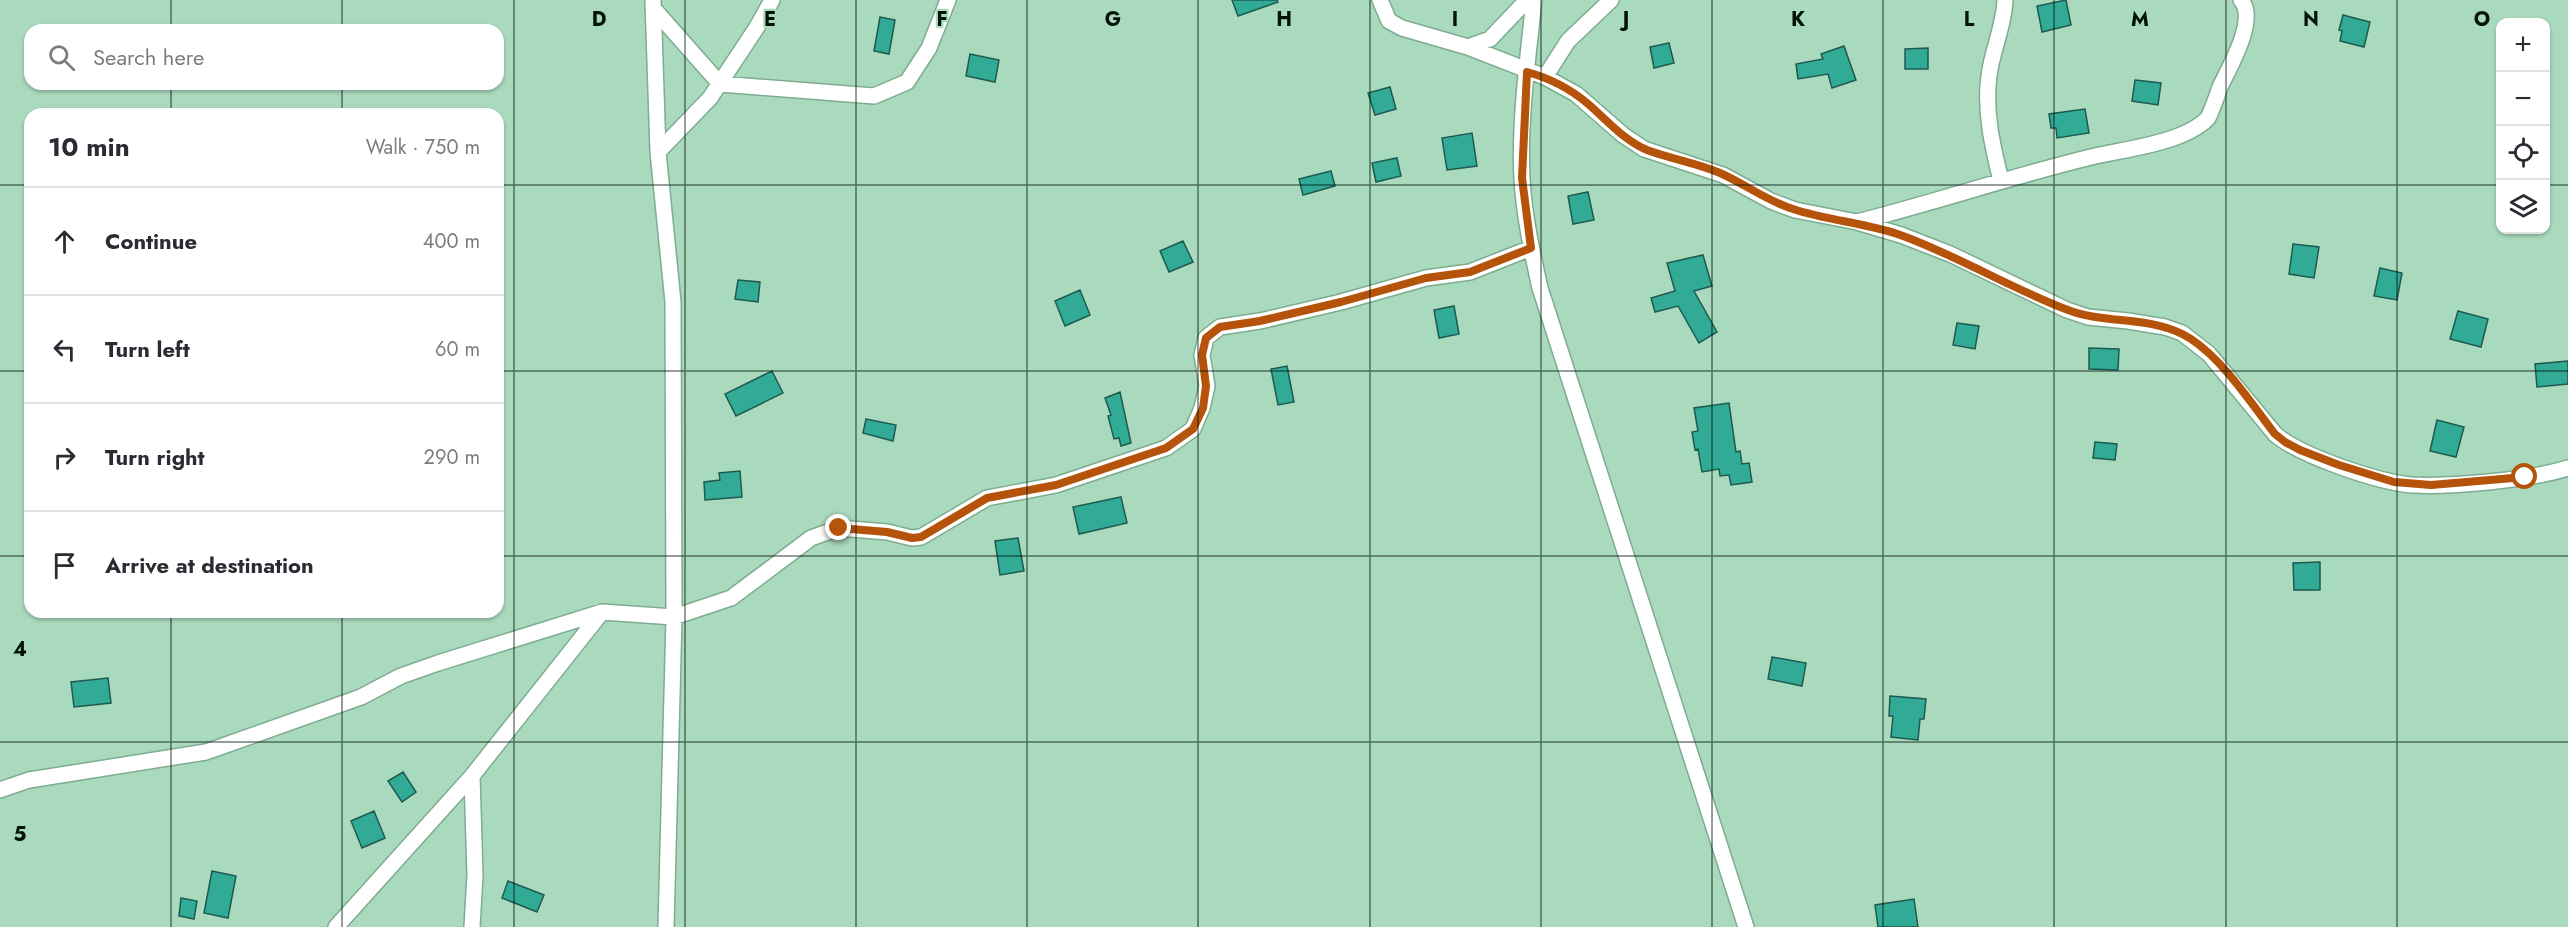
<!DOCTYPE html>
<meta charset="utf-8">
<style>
body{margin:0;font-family:Jost,sans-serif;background:#f7f7f7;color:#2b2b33}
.controls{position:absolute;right:18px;top:18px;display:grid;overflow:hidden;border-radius:12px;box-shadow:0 2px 4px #0004}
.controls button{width:54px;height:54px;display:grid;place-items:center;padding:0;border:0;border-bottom:2px solid #e1e1e2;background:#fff;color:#2b2b33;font:30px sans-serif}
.stop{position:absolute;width:18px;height:18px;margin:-14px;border:4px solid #b45309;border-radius:50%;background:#fff}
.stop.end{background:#b45309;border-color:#fff;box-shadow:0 2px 6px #0008}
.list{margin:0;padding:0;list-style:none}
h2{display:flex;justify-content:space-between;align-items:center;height:78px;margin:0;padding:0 24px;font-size:26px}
h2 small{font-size:20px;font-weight:400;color:#7c7c81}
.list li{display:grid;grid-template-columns:39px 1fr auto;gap:18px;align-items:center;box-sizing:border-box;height:108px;padding:0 24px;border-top:2px solid #e1e1e2}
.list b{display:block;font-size:22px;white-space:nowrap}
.list em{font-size:20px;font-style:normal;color:#7c7c81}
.icon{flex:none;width:33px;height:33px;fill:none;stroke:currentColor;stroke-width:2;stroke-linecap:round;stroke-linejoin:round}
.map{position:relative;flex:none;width:2568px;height:927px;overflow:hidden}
.search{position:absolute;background:#fff;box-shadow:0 2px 4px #0004;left:24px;top:24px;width:480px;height:66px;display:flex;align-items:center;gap:15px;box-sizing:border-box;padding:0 21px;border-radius:18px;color:#7c7c81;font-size:22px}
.panel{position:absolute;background:#fff;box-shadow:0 2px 4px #0004;left:24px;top:108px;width:480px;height:510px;border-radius:18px}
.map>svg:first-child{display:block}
</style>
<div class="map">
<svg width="2568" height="927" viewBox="0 0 2568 927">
<rect width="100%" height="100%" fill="#aadabe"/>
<path fill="#31ab96" stroke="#1e5a4f" stroke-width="1.5" d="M1232,0H1277L1278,2L1238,16Z
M2066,0L2071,25L2042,32L2037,6Z
M2343,15L2370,22L2364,47L2340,41L2342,31L2339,30Z
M880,17L895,20L889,54L874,51Z
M1669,43L1674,63L1654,68L1650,47Z
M1844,46L1856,80L1832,88L1828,74L1798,79L1796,64L1823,59L1821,54Z
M1928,48V69H1905V49Z
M970,54L999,60L995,82L966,76Z
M2135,80L2161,83L2158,105L2132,101Z
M1390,87L1396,109L1375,115L1368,93Z
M2085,109L2089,133L2057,138L2056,128H2051L2049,114Z
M1472,133L1477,166L1447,170L1442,138Z
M1397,158L1401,176L1376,182L1372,163Z
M1331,171L1335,186L1303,195L1299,179Z
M1588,192L1594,220L1573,224L1568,196Z
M1183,241L1193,262L1169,272L1160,251Z
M2293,244L2319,247L2314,278L2289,274Z
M1703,255L1712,286L1694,291L1717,332L1699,343L1678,306L1655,312L1651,298L1675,291L1667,263Z
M2380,268L2402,273L2397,300L2374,296Z
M738,280L760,282L758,302L735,299Z
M1080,290L1090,315L1065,326L1055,301Z
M1454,306L1459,334L1439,338L1434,310Z
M2458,311L2488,319L2481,347L2450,339Z
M1957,323L1979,326L1975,349L1953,345Z
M2089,348L2119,349L2118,370L2089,369Z
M2568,361V384L2537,387L2535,364Z
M1287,366L1294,402L1278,405L1271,369Z
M772,371L783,393L736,416L725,394Z
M1120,392L1131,443L1121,446L1119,438L1114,439L1108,416L1111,415L1105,398Z
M1729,403L1736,452L1740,451L1742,464L1749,463L1752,482L1731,485L1729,475L1720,476L1719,469L1702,472L1698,449L1695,450L1692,432L1698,431L1694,408Z
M866,419L896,425L893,441L863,433Z
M2437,420L2464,427L2456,457L2430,451Z
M2095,442L2117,444L2115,460L2093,458Z
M740,471L742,497L705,500L704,482L720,480L719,473Z
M1121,497L1127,523L1079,534L1073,507Z
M1018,538L1024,571L1000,575L995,541Z
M2320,562V590H2294L2293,563Z
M1772,657L1806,663L1802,686L1768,679Z
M108,678L111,703L74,707L71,682Z
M1890,696L1926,699L1924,719H1920L1918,740L1891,737L1893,716H1889Z
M403,772L416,792L402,802L388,781Z
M374,811L385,838L362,848L351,821Z
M212,871L236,876L228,918L204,913Z
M508,881L544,895L537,912L502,898Z
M181,898L197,901L194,919L179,916Z
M1914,899L1918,927H1878L1875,905Z"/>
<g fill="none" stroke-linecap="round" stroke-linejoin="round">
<g stroke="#7dac90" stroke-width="18">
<path id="minor" d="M653,0L658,152L673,302L674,617L666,927
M1380,0L1389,21L1402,28L1468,47L1545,77L1568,41L1611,0
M1534,0C1528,58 1519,121 1522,179C1524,215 1532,252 1540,288L1746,927
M653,8L720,84L874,96L907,82L929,48L948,0
M1468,47L1490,39L1527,0
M1545,77L1576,94L1623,135L1644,149L1723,175L1771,201L1795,210L1857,222L1901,235L1950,254L2067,310L2088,317L2128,321L2165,327L2182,333L2209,354L2275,434C2300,456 2378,482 2412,485C2453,487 2529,480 2568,468
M658,152L710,98L757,27L772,0
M2001,181C1993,148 1984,111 1989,76C1992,50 2004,27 2005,0
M1857,222C1932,203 2007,178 2083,159C2119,149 2182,145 2208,118C2213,108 2216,98 2220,87C2229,68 2258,19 2241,0
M472,776L475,875L472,927
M0,790L29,780L206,752L361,697L401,676L438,663L602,612L674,617L731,598L811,538L839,528L887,532L912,538L921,537L987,498L1056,485L1166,448L1193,429L1202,408L1207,386L1202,355L1206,338L1220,327L1260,321L1341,302L1426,278L1470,272L1531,248
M336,927L472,776L602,612"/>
</g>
<use href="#minor" stroke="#fff" stroke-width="15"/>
</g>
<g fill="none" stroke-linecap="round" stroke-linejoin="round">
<path stroke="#b45309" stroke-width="8" d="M839,528L887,532L912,538L921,537L987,498L1056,485L1166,448L1193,429L1203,408L1206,386L1202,355L1206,338L1220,327L1260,321L1341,302L1426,278L1470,272L1531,248L1522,178L1527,72C1549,78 1569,88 1587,103C1606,119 1623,140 1647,150C1671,159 1697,163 1720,173C1745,184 1767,201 1793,209C1829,221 1868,223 1903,236C1960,257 2012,289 2068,310C2107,325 2155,315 2191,339C2223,360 2251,403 2275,434L2285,442L2300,450L2339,465L2394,482L2431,485L2525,477"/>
</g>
<path fill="none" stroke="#021208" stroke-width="1.5" stroke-opacity="0.55" d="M171,0V30M342,0V30M514,0V927M685,0V927M856,0V927M1027,0V927M1198,0V927M1370,0V927M1541,0V927M1712,0V927M1883,0V927M2054,0V927M2226,0V927M2397,0V927M171,84V114M342,84V114M0,185H30M498,185H2500M2546,185H2568M0,371H30M498,371H2568M0,556H30M498,556H2568M171,612V927M342,612V927M0,742H2568"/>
<g font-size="20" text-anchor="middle" font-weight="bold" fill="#021208" stroke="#aadabe" stroke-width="4.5" stroke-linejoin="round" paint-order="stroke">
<text x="599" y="26">D</text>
<text x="770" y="26">E</text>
<text x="942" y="26">F</text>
<text x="1113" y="26">G</text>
<text x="1284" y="26">H</text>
<text x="1455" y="26">I</text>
<text x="1626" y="26">J</text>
<text x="1798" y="26">K</text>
<text x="1969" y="26">L</text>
<text x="2140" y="26">M</text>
<text x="2311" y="26">N</text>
<text x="2482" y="26">O</text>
<text x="20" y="656">4</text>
<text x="20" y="841">5</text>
</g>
</svg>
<div class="controls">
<button>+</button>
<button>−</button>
<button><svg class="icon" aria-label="locate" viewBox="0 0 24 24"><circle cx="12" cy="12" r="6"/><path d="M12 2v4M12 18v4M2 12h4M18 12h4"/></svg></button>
<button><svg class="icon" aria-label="layers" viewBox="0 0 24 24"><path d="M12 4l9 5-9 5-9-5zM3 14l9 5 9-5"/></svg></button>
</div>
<div class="stop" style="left:2525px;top:477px"></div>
<div class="stop end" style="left:839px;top:528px"></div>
<div class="search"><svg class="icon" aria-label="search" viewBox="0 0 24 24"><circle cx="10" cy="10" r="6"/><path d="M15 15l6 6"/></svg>Search here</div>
<section class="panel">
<h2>10 min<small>Walk · 750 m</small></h2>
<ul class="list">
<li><svg class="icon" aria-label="ahead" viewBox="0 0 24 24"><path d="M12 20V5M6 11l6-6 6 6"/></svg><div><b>Continue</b></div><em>400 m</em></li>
<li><svg class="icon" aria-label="left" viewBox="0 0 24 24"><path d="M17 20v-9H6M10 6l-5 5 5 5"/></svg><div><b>Turn left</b></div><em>60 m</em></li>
<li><svg class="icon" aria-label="right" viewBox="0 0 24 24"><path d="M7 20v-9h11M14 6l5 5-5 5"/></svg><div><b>Turn right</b></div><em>290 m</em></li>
<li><svg class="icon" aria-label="arrive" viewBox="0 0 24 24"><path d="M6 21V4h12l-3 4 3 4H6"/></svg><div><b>Arrive at destination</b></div></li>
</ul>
</section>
</div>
